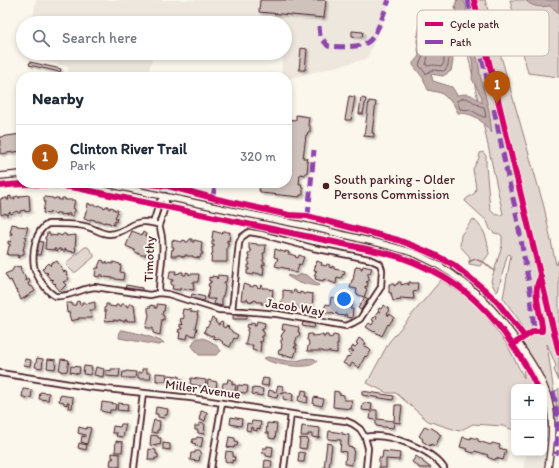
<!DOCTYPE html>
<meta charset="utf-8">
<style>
body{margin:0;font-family:Itim,sans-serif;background:#f2f2f3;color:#1f2937}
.controls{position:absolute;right:12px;bottom:12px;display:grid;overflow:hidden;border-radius:8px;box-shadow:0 2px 6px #0003}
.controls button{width:36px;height:36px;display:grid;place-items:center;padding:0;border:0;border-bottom:1px solid #e0e1e3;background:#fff;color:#1f2937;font:20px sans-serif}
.you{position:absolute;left:344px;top:299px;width:14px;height:14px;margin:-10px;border:3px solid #fff;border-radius:50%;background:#1a73e8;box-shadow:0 0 0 6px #1a73e833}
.badge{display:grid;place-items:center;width:26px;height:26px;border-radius:50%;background:#b45309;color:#fff;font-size:13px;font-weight:700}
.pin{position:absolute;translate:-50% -33px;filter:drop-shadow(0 1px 2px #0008)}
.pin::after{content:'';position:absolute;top:21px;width:14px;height:12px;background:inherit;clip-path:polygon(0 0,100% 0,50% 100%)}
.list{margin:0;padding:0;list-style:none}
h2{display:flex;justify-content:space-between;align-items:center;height:52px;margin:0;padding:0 16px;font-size:17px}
h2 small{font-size:13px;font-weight:400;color:#747a83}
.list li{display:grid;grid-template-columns:26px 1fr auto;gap:12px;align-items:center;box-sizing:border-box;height:64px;padding:0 16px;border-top:1px solid #e0e1e3}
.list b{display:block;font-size:15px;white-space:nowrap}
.list p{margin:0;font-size:13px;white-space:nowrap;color:#747a83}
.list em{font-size:13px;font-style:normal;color:#747a83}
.icon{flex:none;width:22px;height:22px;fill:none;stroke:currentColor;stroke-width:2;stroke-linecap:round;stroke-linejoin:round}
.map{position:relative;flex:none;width:559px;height:468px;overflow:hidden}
.search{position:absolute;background:#fff;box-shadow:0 2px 6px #0003;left:16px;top:16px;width:276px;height:44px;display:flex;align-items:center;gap:10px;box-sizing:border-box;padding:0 14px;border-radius:22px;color:#747a83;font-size:15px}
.panel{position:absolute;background:#fff;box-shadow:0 2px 6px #0003;left:16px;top:72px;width:276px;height:116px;border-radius:16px}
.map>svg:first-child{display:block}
</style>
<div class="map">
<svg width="559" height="468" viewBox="0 0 559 468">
<defs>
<filter id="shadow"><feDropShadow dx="2" dy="2" stdDeviation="1" flood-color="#0004"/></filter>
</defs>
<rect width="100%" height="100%" fill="#fbf7ec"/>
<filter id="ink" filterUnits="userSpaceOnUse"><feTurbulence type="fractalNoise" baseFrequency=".025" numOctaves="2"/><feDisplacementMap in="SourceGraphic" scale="8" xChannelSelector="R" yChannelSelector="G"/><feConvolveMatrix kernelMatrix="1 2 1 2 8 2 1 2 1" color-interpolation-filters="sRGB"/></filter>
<g filter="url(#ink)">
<path fill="#eee7de" d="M36,0H391L367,59L287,79V77H281L283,53H285V23H32Z
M27,53H154L147,77H67L68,67L27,57Z
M544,446H547L544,468H523L527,453H544Z"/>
<path fill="#e2d7d0" stroke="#967b7e" d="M456,0H485L544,207L556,265L559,259V381L554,370L556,366L547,344L554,393L559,388V415L556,401L559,424L544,443V387H514V430L503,426L473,424L459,431L428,421L396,393H387L367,383L389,342L441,280L468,298L483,312L508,346L524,378L521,323L503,298L511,255L509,254L507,256L498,291L496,292L491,281L502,246V236L500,234L494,233L490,229L487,221L465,201L466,199L475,193L476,188L473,169L479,158L480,153L483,152L486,156V166L490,209C494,215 497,216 503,214Z
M510,0H559V77L528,73Z
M473,219C486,230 487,238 489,254L480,266L469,264L470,257L460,246L461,235Z
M85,247H88L94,255V257L76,272H73L66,265L67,262Z"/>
<path fill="#bfadaa" stroke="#907477" d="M457,0H463L466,5L470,30L479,66L480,75L489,111L492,133C481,121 476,113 458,113L453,103L441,93L428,90L423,78L413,65V63L419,56L417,40L420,25L424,24L451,34L453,61L451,71L443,76L431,74L433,81L452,87L457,95C472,93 470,94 482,103V97L472,79L473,68L472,59L467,47L465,38L461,31L459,19L455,7Z
M525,0H559V13L550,6C539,7 534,8 525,0Z
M302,274L307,275L319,285L317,286L299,283L287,276L288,275L295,277Z
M120,330C128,330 160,339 164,343L158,345L119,338Z
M198,338C206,337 217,344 221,351L216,355H199L192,346L194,341Z
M268,357C277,358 286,362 295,361C302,360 307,357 315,359L317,362C316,362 312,365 311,365C302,368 271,365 264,358Z"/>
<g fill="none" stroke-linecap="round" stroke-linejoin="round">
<path stroke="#79585e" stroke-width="1" d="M423,29H425L448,38C448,47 452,66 444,71L432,70L426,74L419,65L423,56L421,40Z
M429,35L443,41L444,62L442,66L433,65L427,66L426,65L428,56L426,40L427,36Z
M464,98C472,98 476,106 484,107L486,117H483L471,110L460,109L457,101Z"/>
<path stroke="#907477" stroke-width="1.5" d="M469,262L475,259L485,263L494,271"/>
</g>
<path fill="#cfc2bc" stroke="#4a1f2b" filter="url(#shadow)" d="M260,0H326L324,18L259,12Z
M352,31L363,32L362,37L352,36Z
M301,48L307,49L305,70H299Z
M30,62L61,69L60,72L29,65Z
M349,96L355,97L351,120H345Z
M361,98L366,99L363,114H359Z
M369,101L376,102L372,133H374V137L364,136Z
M296,115L309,117L308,125H310V132H308L307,135H306L303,158H307L306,161L308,162L307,173H305V175L300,174L299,184H302L301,187H303V195H300V197L261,193V191H259L260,183H287V119L296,120Z
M21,134V151L0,154V137Z
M29,195L30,211L25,212V210L20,211V213H18L17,211L11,214L10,212L8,213V215H6V213L1,215L0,199L7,198V200H9L8,197L11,196V199H15L14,197L18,196L19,198H20V196Z
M44,197L53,198V199H55V198H59L58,200H62V198H65V200H75L73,209H75V212H73V216H69L70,214H67V216H66V214L60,215V213H56V215L54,214V213L50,212L49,214L43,213L45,201H44Z
M88,203L90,204V205H96L98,206V205L105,208L106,206H108V208L110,209V207L114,208V210H118L115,218H117L116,222L114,221V225L110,224V223L104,222V223L98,220V222L95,221V220L90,219V220L84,219L86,211H87Z
M12,224L17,225V226L28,227L25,237H27L26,241H24L25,243L23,250H24V254H22V256L19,255V258L17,257L18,255H7L9,246H10V244H8V241L11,242L10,234L12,235V233H10Z
M132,231L142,235L143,232L146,234L145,236L153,239L147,254L146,253V255H141L134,251L135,250L126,246Z
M213,231L220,233L223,232V231H226V232H230L229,241L227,240V243H229L227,248V262H211L212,253H213L212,247H214V245H212V241H214V240L212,239Z
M47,233H50V235L57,236V234L62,236L63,234H66V236L76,235L75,248H76L75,252L67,251V250L65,249V251H61V249H58V251L55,250L56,249H53V250L45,249L46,239H45V237H46Z
M190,239H192V242H194V240L202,242L201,252L203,253V254H201L200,258L193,257V256H187V255H185V257L181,256V255H177V256H171L172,249L173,250L174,247H172V240L182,242L183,240L186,241V242H188Z
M39,241L43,242L40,255H36Z
M249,243L257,244V245H266L265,253H263L264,259H263V262H265V265L263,264L262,267H264L263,275H260V274L256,273L253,274V275L247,274V270H249V269H248V265H250L248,260L250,259L249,256H248V254L251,252V250L249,249Z
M275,249L284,252L285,253V251L289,252L288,254H290L296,256L295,257L298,258L299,255L304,257L301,265L298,264L299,266L296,273L288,270L289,269L275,266L278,258L274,257Z
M101,260L104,261V263H106L107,261V263L113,264V262L120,264V265L121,266L120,272L124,273L123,280L115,279V278L103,277V275H100L99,277L95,276L96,268H99V267H98Z
M54,261L55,262L57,261L64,272L65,271L67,273L66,274L69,279L63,282L66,285L60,291L55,285L56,284L55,283L54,284L52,281L53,280L52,279L51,280L46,274H48L47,272L45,273L42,269L48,263L51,266L50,264Z
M317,261L322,263L321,265L326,266L327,264L330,265L329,267L332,268V266L334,267V269L345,271L344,275L343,274L341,278L337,277L336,284L324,279L323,281L315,279L316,276H314L316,271H317L314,270Z
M17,266L18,267L20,266L21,269H20L23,275L24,274L26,281L29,279L30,282L28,283L29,286L30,287L32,286L35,291L21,300L17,290L16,291L11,280L9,281L5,274L12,271L13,269V268Z
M357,266L361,267V269H362L363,266L372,268L370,273H368V275L369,278V281L366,282L368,283L367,287L365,286V288L367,289L364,297L356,294L357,289L350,288L352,280H353L355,268H356Z
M170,271H176L175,274L180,273V272H183V275H186V272L189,273V275L190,274H199L198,282H193L194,290L180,288V290L172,289L173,285H171V281H173V280L169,279Z
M218,275L227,276L226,282H224L225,287L223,296H222V306L214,304L215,299H207L210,286H208L209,283H211V281H209V277L212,278V276L217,277V279Z
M398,282H401V285L408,283V285H409V282H411V283H418L417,291L413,292L414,299L400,298L401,300L393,301L391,294L392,293H389V284H394V286L396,285V284H398Z
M243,284L253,287L254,285L257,286V287L260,288L261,285L263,286L262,288H269V290L273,289L272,301H271L270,305L265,302L264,304H261L262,302H257V301L254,300L253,302L248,301V299H246V300H241Z
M126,285L142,288V292L125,289Z
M283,290L291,291V293H293L294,290L296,291V293L300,294V292L303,293V294H305L306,293L313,294L312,309L305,307L302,309L299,308L297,306H296V307L289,305V307H287L288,305H286V307L282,306L283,302H281L282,299H283Z
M192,294L205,297L204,301L191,298Z
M331,297L345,301V299L352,301L353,303L350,309H353L352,318L346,317L347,315L345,314V316L337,315V313H336L335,314L333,313V312L331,313L323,312L326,304L330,305Z
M365,297L368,299L361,310L358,308Z
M79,301L80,305L82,304V302H85L86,304L95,302V310H90L92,318H78L79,319L71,321L69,314L70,312L67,313L66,303H72V305H76V302Z
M106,304H109V306L116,307V305H119V307H121V304H124V305H127V307H129V304H134L136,321H127V319L125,320V321H121V320H118V321H116V320L105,321L106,311H104V308L106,307Z
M157,304L165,305L164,311H163L162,315L164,316V320L162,319L160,335L153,333V328H146L149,315L148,311V307H151V305L155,306V308H157Z
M384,305L390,310L387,314L389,316L390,314L394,317L389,325L388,324L382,336L379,334V335L375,331L374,332L366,327L369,323L372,325L374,321L372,320L374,317L376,319L377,316L375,315L378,311L380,312L378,310L379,308L381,309Z
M183,309L191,310V313L192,312L198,313L197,316H198L195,328H197L195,336L188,334L187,339L182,338V339H179L180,332H178L179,329H182V328L180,327V324L183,325L182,322H180L181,318L183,319L184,317V315L182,314Z
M233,315H247V319H233Z
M212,318L216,320L215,322L219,325L221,322L223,323L222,326L225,328L226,326L229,327L228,328L232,331V332L238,335L236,339L234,338L230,347L222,343L223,342L217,338L216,339L213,338L214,336L212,335L211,336L204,332L206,327L207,328Z
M257,321L265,323L264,328H262V331L264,332V336H261V338H263L262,342L260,341V343H261L260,352L252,350L253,345H245L248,332L247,331V329L249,328L247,327L248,324L251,325V322L255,323L254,325H256Z
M303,322L315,324L314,328L302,326Z
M283,324L299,327L298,332L300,333L299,337H297L295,344H297V346H295L294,348H297L294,357L285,355V356H282L283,355L278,354L279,350H281L282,344L281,343V340L283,339L281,337L282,334L284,332L285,330H282Z
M308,334H312V336L323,335V337H325V335H328V337L332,338L333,335L338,336V344H337V353L329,352V351L327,352H323V351H307L309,343L308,340H307Z
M359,338L366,343L364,346L365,347L366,346L371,351L366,357L365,356L359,368L352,363L350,367L343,363L348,356L349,357L351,355L348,353L350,350L353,352L354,351L351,349L353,346L355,347L358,344L356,343Z
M37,358L43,359L42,368L35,367Z
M25,359L31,360L30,366L24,365Z
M48,359L56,360L55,369L47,368Z
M61,359L69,360L67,371L61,372V370H59Z
M71,366L80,367L79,374L70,372Z
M84,366L92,367L91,375L83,374Z
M96,367L104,369L103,377L94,375Z
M111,369H120L119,377L106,376V370L111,371Z
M142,369H147V373H151L150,379H138V373H142Z
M126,371L136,372L135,378H122L123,372H126Z
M156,373L167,374L166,381H156Z
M169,375L179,376V379H183V384L168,382Z
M191,378L206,380L205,387L190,384Z
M263,378L269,379L268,386L261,385Z
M228,379L232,380V384L236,385L235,391L222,389L223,383H227Z
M208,380L217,382L216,388L207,387Z
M238,385L248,386L247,393L237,392Z
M278,385L283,386L282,394L278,393L277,398L268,396L269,390L276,392Z
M253,388L263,389L262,396L252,394Z
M23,389L32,390L31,398L28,397L27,399H25V397H22Z
M302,390L307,391L306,397H308L307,403L298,401L299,395L301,396Z
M334,391L339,392V394L344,395V400H352L351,409L333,407Z
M362,391L394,396L393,400L362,395Z
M40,392L49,393L48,400L39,399Z
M284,392L293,394L292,401L283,399Z
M60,395L73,397L72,408H68L69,403L67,402V405L64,404V402L59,401Z
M314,397L324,399L322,406L313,404Z
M102,402L116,404L115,410H110V413L101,411Z
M118,403L128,404L127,411L117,410Z
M363,403L372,404L371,410H377V419L394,421L395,405H402L400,423L394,422L393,428L376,426V420L370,419L371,411L362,410Z
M156,407L168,409L167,415H165L164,418L158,417V414H155Z
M201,411L207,412L205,421L199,420Z
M231,417L242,419L241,426L230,424Z
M154,420L160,421L159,430H157V433L151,432Z
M252,421L261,422L260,429L257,428V431L253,430L254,428L251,427L250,431L246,430L247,423L251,424Z
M199,423L205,424L204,434L198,433V430H195V426H199Z
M267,423L277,424L275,439L269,438V433H266Z
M121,424H126L123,437L116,436L117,433H112L113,426L120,427Z
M302,426L320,428L319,438L312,437V434H308V436H301Z
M425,426L429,428L430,427L438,432V433L441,435L435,446L431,444L430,446L422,441L423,439L419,436Z
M79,427L86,429L87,427L91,428L87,444L81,442L82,436L85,437V435L78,433Z
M329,431L343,433L342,434L349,435L348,447L354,448L352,465L345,464L346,452L340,451L341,440L328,439Z
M151,435L158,436V438H161L160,445L157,444V446L150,445Z
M197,437L203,438L201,447L195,446L196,444L192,443L193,439H196Z
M229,437L235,438V441L238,442L237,446H234V448L227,447Z
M463,437L471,439V437L478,439V441L491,445L492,443L500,445L499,448L506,450L503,460L496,458L495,460L487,457L488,455L475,451L474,453L467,451L468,449L460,447Z
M300,438L308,439L306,449L299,448Z
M116,441L123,442L122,452H115Z
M79,443L87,445L86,450L78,448Z
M163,443L170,444V450L163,449Z
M327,443L332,444L329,468H324Z
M267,446L273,447L272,457L266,456V453H262L263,448H267Z
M149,449L156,450V454H158V458H155V460H148Z
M195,451H201L199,461L190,460L191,453H195Z
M226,451L233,452V457H235L234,461L232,460V463L225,461Z
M383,451L400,453L399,460L386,459V468H379V458H382Z
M299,452L305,453L304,462H298Z
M112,453L120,454V467L110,465L111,459H113L114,458H112Z
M416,456L423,461V462L431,468H419V467L412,462Z
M265,460L272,461L271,468H264Z"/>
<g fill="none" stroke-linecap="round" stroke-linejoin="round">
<g stroke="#4a1f2b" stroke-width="8">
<path id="minor" d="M153,223L160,201L165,196
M159,225L166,204L165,196
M159,293C159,270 167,248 159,225C131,215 131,233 109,234C101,234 96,229 88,227C76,223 61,224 48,224C35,230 32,253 34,266C36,276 46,291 55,296C68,298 82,288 95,287L150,295L159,293L168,294L219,310L242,311L277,314L346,326L353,323L360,319L381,287L382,270L380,264L369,259L313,248L261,234L249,232L242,237L239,243L232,311
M0,373L88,387L191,398L298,415L346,421L353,424L360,429L365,437L368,448L366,468
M365,437C388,432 431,449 444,468
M134,468L143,393
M211,468L222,403
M284,468L291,414"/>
</g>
<g stroke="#4a1f2b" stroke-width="8">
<path id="tertiary" d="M0,176L21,174
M103,183C166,197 229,210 292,223C314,227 335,233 357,238C377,243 398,247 418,255C466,276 497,310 525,353C535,368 545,384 549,402C554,424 551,446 548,468"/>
</g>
<use href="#minor" stroke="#fbf7ec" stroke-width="4.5"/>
<use href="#tertiary" stroke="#fbf7ec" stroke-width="5.5"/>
<path stroke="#8e44ad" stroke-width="5" stroke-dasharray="10 5" stroke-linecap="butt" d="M468,0L490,91
M319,26L320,36L328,46C338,47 359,48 368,42C378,34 384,12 389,0
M494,109L508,178L515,207L531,295L534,331
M212,198L215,188L218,183
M308,216L314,150
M553,392C559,412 557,431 556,452L559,453"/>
<g stroke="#fbf7ec" stroke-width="8">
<path id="cycleway" d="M474,0L559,353
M141,183L168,186L217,199L289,215L307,216L398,240L414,246L435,255L454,265L484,289L498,303L525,337
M0,186C26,182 51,184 77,188L348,245C370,250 393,253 413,262C437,272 462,287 480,305C501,325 525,361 537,387
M512,345L534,331H542V327C541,313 531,290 541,277"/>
</g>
<use href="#cycleway" stroke="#d6006c" stroke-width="6"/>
</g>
</g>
<circle fill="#4a1f2b" stroke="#fbf7ec" stroke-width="1.5" cx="326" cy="186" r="4"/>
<g text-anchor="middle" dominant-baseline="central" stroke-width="4" stroke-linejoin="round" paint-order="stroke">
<g font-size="13" fill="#4a1f2b" stroke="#fbf7ec" text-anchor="start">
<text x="334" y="179">South parking - Older<tspan x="334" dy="15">Persons Commission</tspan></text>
</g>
<g font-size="13" fill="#4a1f2b" stroke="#fbf7ec">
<text transform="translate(149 259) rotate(-88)">Timothy</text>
<text transform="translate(295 307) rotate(9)">Jacob Way</text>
<text transform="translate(203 389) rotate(8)">Miller Avenue</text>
</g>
</g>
<rect x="417" y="10" width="132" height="46" rx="6" fill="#fbf7ec" stroke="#c6b6b2" stroke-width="1"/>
<rect x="425" y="22" width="18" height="4" fill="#d6006c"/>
<rect x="425" y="40" width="18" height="4" fill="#8e44ad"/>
<g font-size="11" fill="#4a1f2b">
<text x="450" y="28">Cycle path</text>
<text x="450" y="46">Path</text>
</g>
</svg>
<div class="controls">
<button>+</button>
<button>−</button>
</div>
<div class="you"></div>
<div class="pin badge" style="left:497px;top:104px">1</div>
<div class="search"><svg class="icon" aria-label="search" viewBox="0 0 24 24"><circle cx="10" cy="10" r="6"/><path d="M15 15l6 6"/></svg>Search here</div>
<section class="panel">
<h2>Nearby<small></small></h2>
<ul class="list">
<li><span class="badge">1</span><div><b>Clinton River Trail</b><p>Park</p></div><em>320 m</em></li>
</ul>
</section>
</div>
